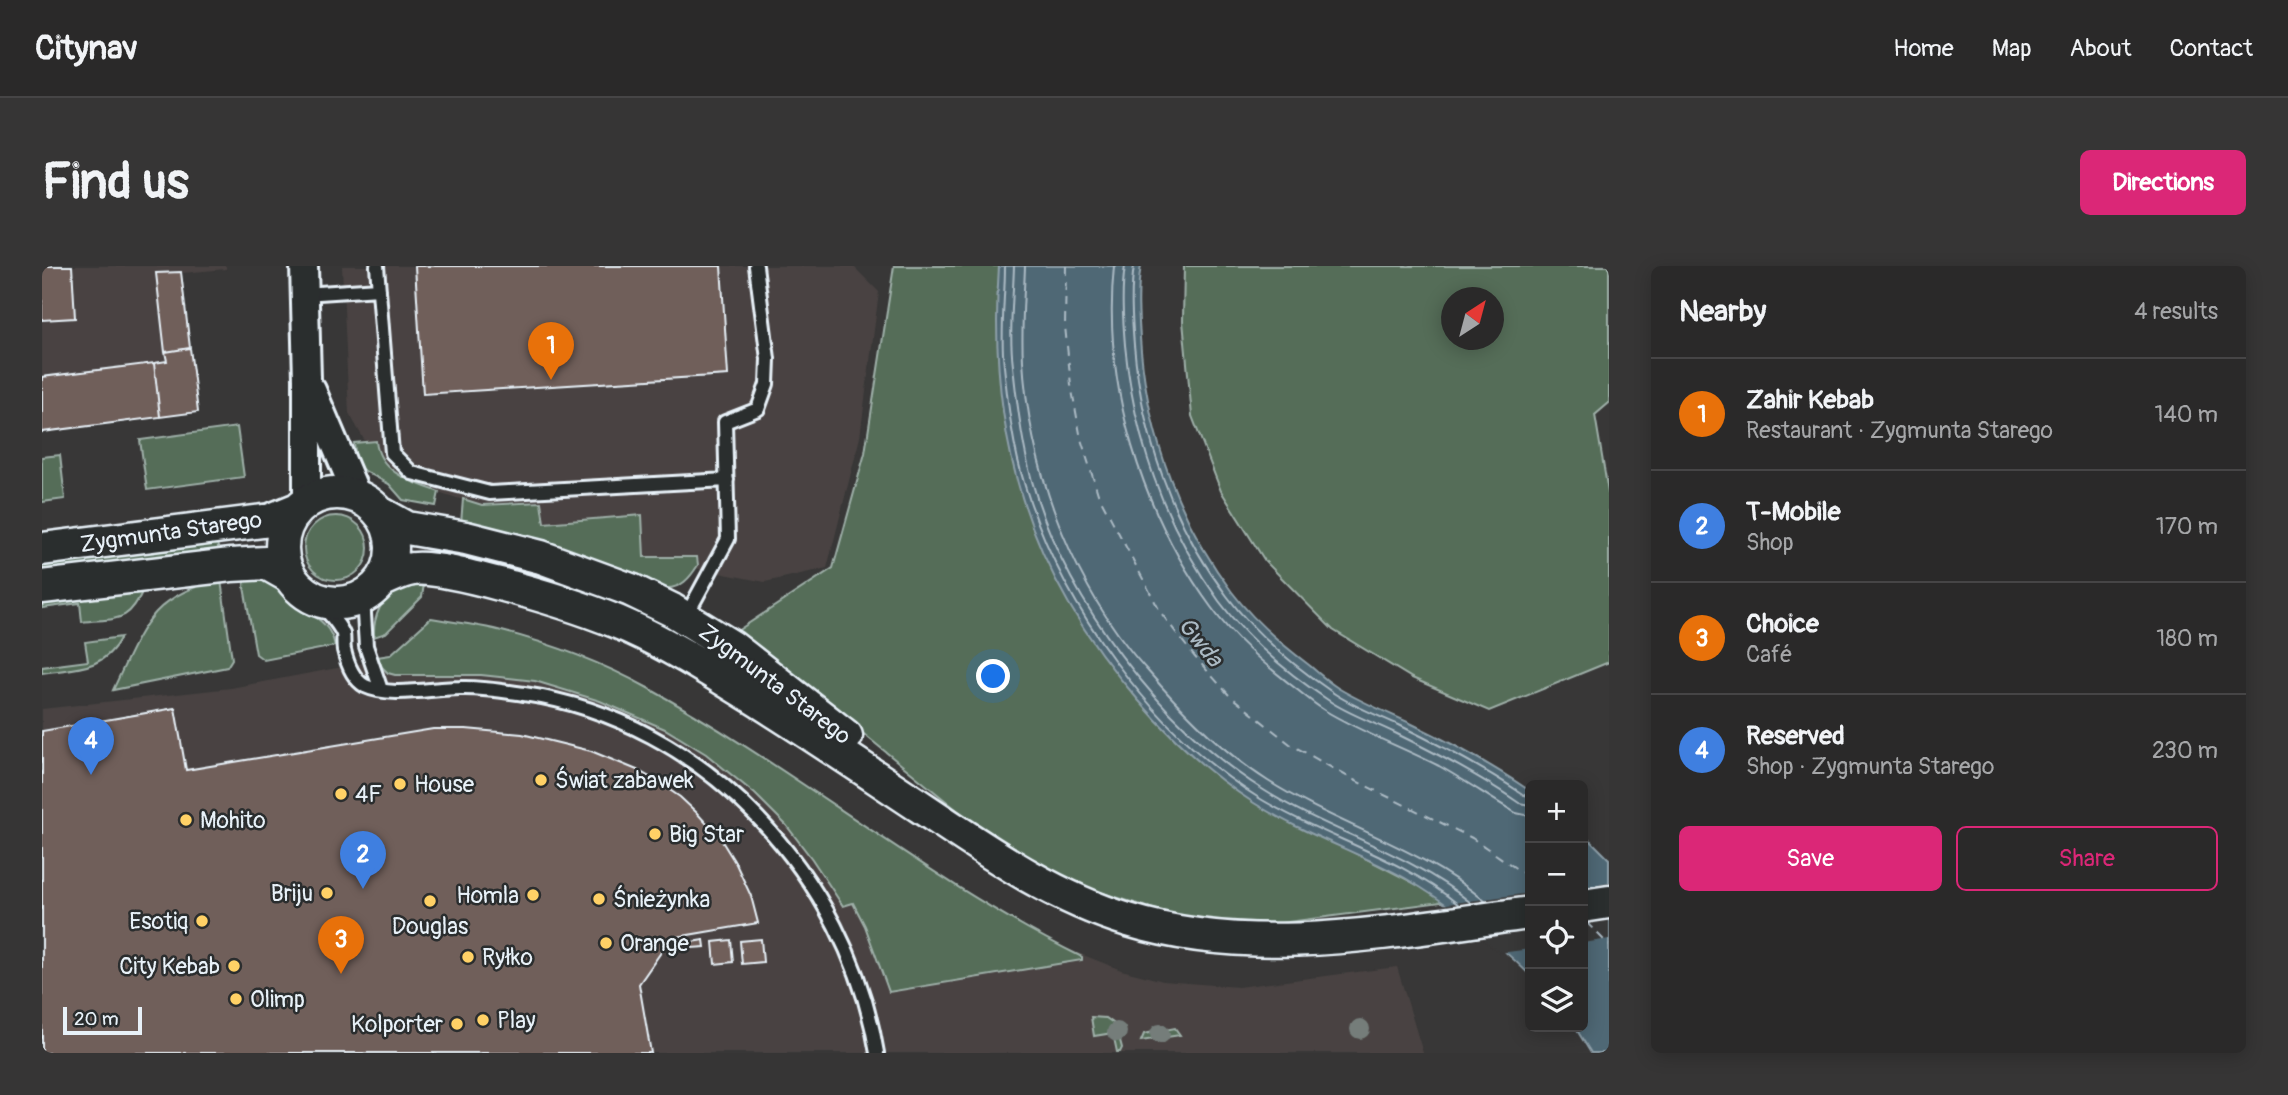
<!DOCTYPE html>
<meta charset="utf-8">
<style>
body{margin:0;font-family:Pangolin,sans-serif;background:#363535;color:#f1f3f6}
.controls{position:absolute;right:21px;bottom:21px;display:grid;overflow:hidden;border-radius:10px;box-shadow:0 4px 18px #0003}
.controls button{width:63px;height:63px;display:grid;place-items:center;padding:0;border:0;border-bottom:2px solid #464546;background:#2a2929;color:#f1f3f6;font:35px sans-serif}
.compass{position:absolute;left:1399px;top:21px;width:63px;height:63px;border-radius:50%;background:#2a2929;box-shadow:0 4px 18px #0003;rotate:36deg}
.scale{position:absolute;left:21px;bottom:18px;width:79px;box-sizing:border-box;padding-left:7px;border:4px solid #e8f1f8;border-top:0;font-size:19px;line-height:24px;white-space:nowrap;color:#e8f1f8;-webkit-text-stroke:5px #2a2d2e;paint-order:stroke}
.you{position:absolute;left:952px;top:411px;width:24px;height:24px;margin:-18px;border:5px solid #fff;border-radius:50%;background:#1a73e8;box-shadow:0 0 0 10px #1a73e833}
.badge{display:grid;place-items:center;width:46px;height:46px;border-radius:50%;background:#db2777;color:#fff;font-size:23px;font-weight:700}
.pin{position:absolute;translate:-50% -58px;filter:drop-shadow(0 2px 4px #0008)}
.pin::after{content:'';position:absolute;top:37px;width:24px;height:21px;background:inherit;clip-path:polygon(0 0,100% 0,50% 100%)}
.list{margin:0;padding:0;list-style:none}
h2{display:flex;justify-content:space-between;align-items:center;height:91px;margin:0;padding:0 28px;font-size:30px}
h2 small{font-size:23px;font-weight:400;color:#a5a6a8}
.list li{display:grid;grid-template-columns:46px 1fr auto;gap:21px;align-items:center;box-sizing:border-box;height:112px;padding:0 28px;border-top:2px solid #464546}
.list b{display:block;font-size:26px;white-space:nowrap}
.list p{margin:0;font-size:23px;white-space:nowrap;color:#a5a6a8}
.list em{font-size:23px;font-style:normal;color:#a5a6a8}
.actions{display:flex;gap:14px;padding:21px 28px}
.actions a{flex:1;padding:16px 0;border:2px solid #db2777;border-radius:10px;text-align:center;font-size:24px;color:#db2777}
.actions .main{background:#db2777;color:#fff}
.icon{flex:none;width:38px;height:38px;fill:none;stroke:currentColor;stroke-width:2;stroke-linecap:round;stroke-linejoin:round}
.map{position:relative;flex:none;width:1567px;height:787px;overflow:hidden;border-radius:10px}
header{display:flex;align-items:center;gap:42px;box-sizing:border-box;height:98px;padding:0 35px;background:#2a2929;border-bottom:2px solid #464546}
header strong{font-size:33px}
nav{display:flex;gap:38px;margin-inline-start:auto;font-size:24px}
.intro{display:flex;align-items:center;justify-content:space-between;box-sizing:border-box;height:168px;padding:0 42px}
h1{margin:0;font-size:49px}
.button{padding:18px 32px;border-radius:10px;background:#db2777;color:#fff;font-size:24px;font-weight:700}
main{display:flex;gap:42px;padding:0 42px}
aside{flex:1;background:#2a2929;border-radius:10px;box-shadow:0 4px 18px #0003}
.map>svg:first-child{display:block}
</style>
<header>
<strong>Citynav</strong>
<nav><a>Home</a><a>Map</a><a>About</a><a>Contact</a></nav>
</header>
<div class="intro"><h1>Find us</h1><a class="button">Directions</a></div>
<main>
<div class="map">
<svg width="1567" height="787" viewBox="0 0 1567 787">
<rect width="100%" height="100%" fill="#383737"/>
<filter id="ink" filterUnits="userSpaceOnUse"><feTurbulence type="fractalNoise" baseFrequency=".0143" numOctaves="2"/><feDisplacementMap in="SourceGraphic" scale="14" xChannelSelector="R" yChannelSelector="G"/><feConvolveMatrix kernelMatrix="1 2 1 2 8 2 1 2 1" color-interpolation-filters="sRGB"/></filter>
<g filter="url(#ink)">
<path fill="#494342" d="M0,0H184V3L140,7L156,147L0,167Z
M300,0H811L837,26L818,171L785,302L723,316L602,292L393,225L337,200L307,147Z
M389,352L440,361L508,379L568,402L603,419L638,440L777,530L853,582L975,659L1026,683L1079,704L1121,715L1196,721L1355,701L1381,787H0V443L189,422L343,393Z"/>
<path fill="#556d59" stroke="#9eafa8" stroke-width="2" fill-rule="evenodd" d="M852,0H961L1307,584L1407,635L1231,658L1180,656L1130,649L1036,619L989,593L920,548L695,365L791,302L823,187Z
M1142,0H1567V137L1553,149L1567,232V396L1447,445L1370,412L1291,364L1223,295L1179,225L1150,150L1141,55ZM1409,32H1451V74H1409Z
M195,161L202,211L105,224L98,174Z
M334,175C337,207 371,216 397,226L394,240L361,234L347,218L319,203L314,196L312,177Z
M18,189L23,233L0,236V191Z
M421,233L440,239L499,236L502,257L600,249L602,291H655L656,299C648,312 639,323 623,322C605,321 580,303 564,297C517,279 467,268 419,257Z
M262 282a32 32 0 1 1 64 0a32 32 0 1 1-64 0Z
M175,276L177,287L0,307V297Z
M418,284L474,297L613,348L732,421L417,293Z
M203,312C225,311 236,323 252,336C270,350 288,355 293,380L222,394L214,388L202,321Z
M179,314L190,393L185,401L71,424C99,365 108,328 179,314Z
M382,318L380,331L344,367L332,371C331,352 339,329 359,322C366,320 375,319 382,318Z
M102,322C86,358 76,352 40,356L38,337L0,342V334Z
M389,352C410,356 431,358 452,363C504,376 559,396 606,422C755,504 886,615 1040,691V694L847,726L823,660L811,637L801,640L770,593L744,559L713,528L664,488L623,463L558,435L493,415L439,409H353L346,407L340,401L335,391L348,389Z
M79,371C62,405 33,402 0,407V401L46,395L43,376Z
M1049,751L1064,752L1074,759L1080,782L1078,786H1075L1071,767L1052,770Z
M1133,762L1138,769L1099,775L1102,768Z"/>
<path fill="#506875" stroke="#8d9fa9" stroke-width="2" d="M957,0H1099C1094,27 1097,58 1099,85C1107,171 1138,257 1190,326C1211,354 1239,378 1267,399C1276,407 1286,416 1296,422C1319,436 1344,446 1368,457C1410,477 1450,499 1488,525V709C1451,673 1408,638 1363,612C1314,585 1259,567 1212,537C1168,509 1131,474 1097,435C985,307 945,169 957,0Z
M1541,567L1567,593V787H1549L1533,761H1541Z"/>
<path fill="#383737" d="M1567,617V673L1541,677V621Z
M1488,627V683L1458,687L1398,639Z"/>
<g fill="none" stroke-linecap="round" stroke-linejoin="round">
<path stroke="#abbac4" stroke-width="2" d="M963,0C963,34 958,67 962,100C966,140 971,182 983,220C1020,340 1110,466 1217,532C1281,571 1359,591 1417,639
M972,0C971,34 967,67 971,100C975,139 980,178 990,215C1022,332 1118,459 1220,523C1287,566 1367,586 1429,637
M983,0C982,32 979,63 981,95C987,197 1025,304 1088,384C1098,397 1109,408 1119,420C1151,456 1185,489 1226,515C1297,560 1376,580 1443,635
M1072,0C1060,119 1099,245 1169,341C1191,372 1222,398 1253,422C1262,429 1272,438 1282,444C1318,466 1360,481 1397,500C1424,515 1448,532 1474,547L1488,550
M1083,0C1079,26 1081,54 1083,79C1092,172 1122,259 1177,335C1205,373 1247,408 1286,434C1306,448 1331,456 1353,467C1396,488 1438,510 1477,537L1488,539
M1092,0C1088,26 1090,54 1092,79C1100,169 1130,258 1185,330C1213,368 1252,400 1290,426C1310,440 1335,449 1357,459C1400,480 1442,502 1482,529L1488,530"/>
<path stroke="#abbac4" stroke-width="2" stroke-dasharray="9 7" stroke-linecap="butt" d="M1024,0L1023,60L1029,119L1039,173L1056,228L1119,347L1152,390L1187,429L1248,478L1308,512L1430,572L1488,612
M1544,656L1567,679"/>
</g>
<path fill="#705e5a" stroke="#e8f1f8" stroke-width="2" d="M0,0H30L33,52L0,54Z
M373,0H679L686,109L381,128Z
M139,6L148,82L123,86L114,7Z
M148,82L156,146L118,151L112,97L125,95L123,86Z
M112,97L118,151L0,166V111Z
M133,442L144,504L391,463H424L480,468L549,485L595,504L613,514L638,531L654,546L678,572L694,598L709,630L716,657L629,672L597,718L609,787H0V465Z
M719,673L721,696L700,698L698,675Z
M662,674L663,681L650,682L649,676Z
M689,674L691,696L673,698L671,676Z"/>
<g fill="none" stroke-linecap="round" stroke-linejoin="round">
<g stroke="#e8f1f8" stroke-width="18">
<path id="service" d="M335,0L350,187L370,207L448,227L685,214
M262,28L337,23
M321,332L324,380L339,424
M276,334C283,344 297,357 301,368C302,373 301,379 302,384C305,397 311,413 323,420C348,432 391,422 418,422C439,421 461,425 482,428C662,454 806,610 835,787
M643,352L686,273L683,156L716,143L725,118L726,93L714,0"/>
</g>
<g stroke="#e8f1f8" stroke-width="32">
<path id="minor" d="M262,0L265,113V236
M270,124L315,230"/>
</g>
<g stroke="#e8f1f8" stroke-width="37">
<path id="tertiary" d="M240 282a55 55 0 1 1 110 0a55 55 0 1 1-110 0Z
M338,247L365,262L424,272L499,291L589,324L630,344L690,381L804,470
M0,283L229,254L256,243
M341,314C350,310 361,304 371,303C394,300 445,315 469,321C509,332 549,344 587,361C627,379 664,402 701,425C761,462 820,502 879,541C945,585 1010,631 1086,654C1218,694 1355,664 1488,647
M0,321L189,299L224,297L247,310
M1541,640L1567,636"/>
</g>
<use href="#service" stroke="#2a2d2e" stroke-width="12"/>
<use href="#minor" stroke="#2a2d2e" stroke-width="26"/>
<use href="#tertiary" stroke="#2a2d2e" stroke-width="32"/>
</g>
<g fill="#747d7a">
<circle cx="1318" cy="763" r="10"/>
<circle cx="1075" cy="766" r="10"/>
<circle cx="1118" cy="768" r="10"/>
</g>
</g>
<g fill="#ffd166" stroke="#2a2d2e" stroke-width="2.5">
<circle cx="499" cy="514" r="7"/>
<circle cx="358" cy="518" r="7"/>
<circle cx="299" cy="528" r="7"/>
<circle cx="144" cy="554" r="7"/>
<circle cx="613" cy="568" r="7"/>
<circle cx="285" cy="627" r="7"/>
<circle cx="491" cy="629" r="7"/>
<circle cx="557" cy="633" r="7"/>
<circle cx="388" cy="635" r="7"/>
<circle cx="160" cy="655" r="7"/>
<circle cx="564" cy="677" r="7"/>
<circle cx="426" cy="691" r="7"/>
<circle cx="192" cy="700" r="7"/>
<circle cx="194" cy="733" r="7"/>
<circle cx="441" cy="754" r="7"/>
<circle cx="415" cy="758" r="7"/>
</g>
<g text-anchor="middle" dominant-baseline="central" stroke-width="5" stroke-linejoin="round" paint-order="stroke">
<g font-size="23" fill="#e8f1f8" stroke="#2a2d2e">
<text transform="translate(129 266) rotate(-8)">Zygmunta Starego</text>
<text transform="translate(733 418) rotate(37)">Zygmunta Starego</text>
</g>
<g font-size="23" fill="#e8f1f8" stroke="#2a2d2e" text-anchor="start">
<text x="513" y="514">Świat zabawek</text>
<text x="372" y="518">House</text>
<text x="313" y="528">4F</text>
<text x="158" y="554">Mohito</text>
<text x="627" y="568">Big Star</text>
<text x="271" y="627" text-anchor="end">Briju</text>
<text x="477" y="629" text-anchor="end">Homla</text>
<text x="571" y="633">Śnieżynka</text>
<text x="146" y="655" text-anchor="end">Esotiq</text>
<text x="388" y="660" text-anchor="middle">Douglas</text>
<text x="578" y="677">Orange</text>
<text x="440" y="691">Ryłko</text>
<text x="178" y="700" text-anchor="end">City Kebab</text>
<text x="208" y="733">Olimp</text>
<text x="455" y="754">Play</text>
<text x="401" y="758" text-anchor="end">Kolporter</text>
</g>
<g font-size="24" font-style="italic" fill="#abbac4" stroke="#2a2d2e">
<text transform="translate(1158 376) rotate(51)">Gwda</text>
</g>
</g>
</svg>
<div class="controls">
<button>+</button>
<button>−</button>
<button><svg class="icon" aria-label="locate" viewBox="0 0 24 24"><circle cx="12" cy="12" r="6"/><path d="M12 2v4M12 18v4M2 12h4M18 12h4"/></svg></button>
<button><svg class="icon" aria-label="layers" viewBox="0 0 24 24"><path d="M12 4l9 5-9 5-9-5zM3 14l9 5 9-5"/></svg></button>
</div>
<svg class="compass" viewBox="-18 -18 36 36"><path d="M0-13l5 13h-10z" fill="#e53935"/><path d="M0 13l5-13h-10z" fill="#a5a6a8"/></svg>
<div class="scale">20 m</div>
<div class="you"></div>
<div class="pin badge" style="left:509px;top:114px;background:#e8710a">1</div>
<div class="pin badge" style="left:321px;top:623px;background:#3f7fe0">2</div>
<div class="pin badge" style="left:299px;top:708px;background:#e8710a">3</div>
<div class="pin badge" style="left:49px;top:509px;background:#3f7fe0">4</div>
</div>
<aside>
<h2>Nearby<small>4 results</small></h2>
<ul class="list">
<li><span class="badge" style="background:#e8710a">1</span><div><b>Zahir Kebab</b><p>Restaurant · Zygmunta Starego</p></div><em>140 m</em></li>
<li><span class="badge" style="background:#3f7fe0">2</span><div><b>T-Mobile</b><p>Shop</p></div><em>170 m</em></li>
<li><span class="badge" style="background:#e8710a">3</span><div><b>Choice</b><p>Café</p></div><em>180 m</em></li>
<li><span class="badge" style="background:#3f7fe0">4</span><div><b>Reserved</b><p>Shop · Zygmunta Starego</p></div><em>230 m</em></li>
</ul>
<div class="actions"><a class="main">Save</a><a>Share</a></div>
</aside>
</main>
